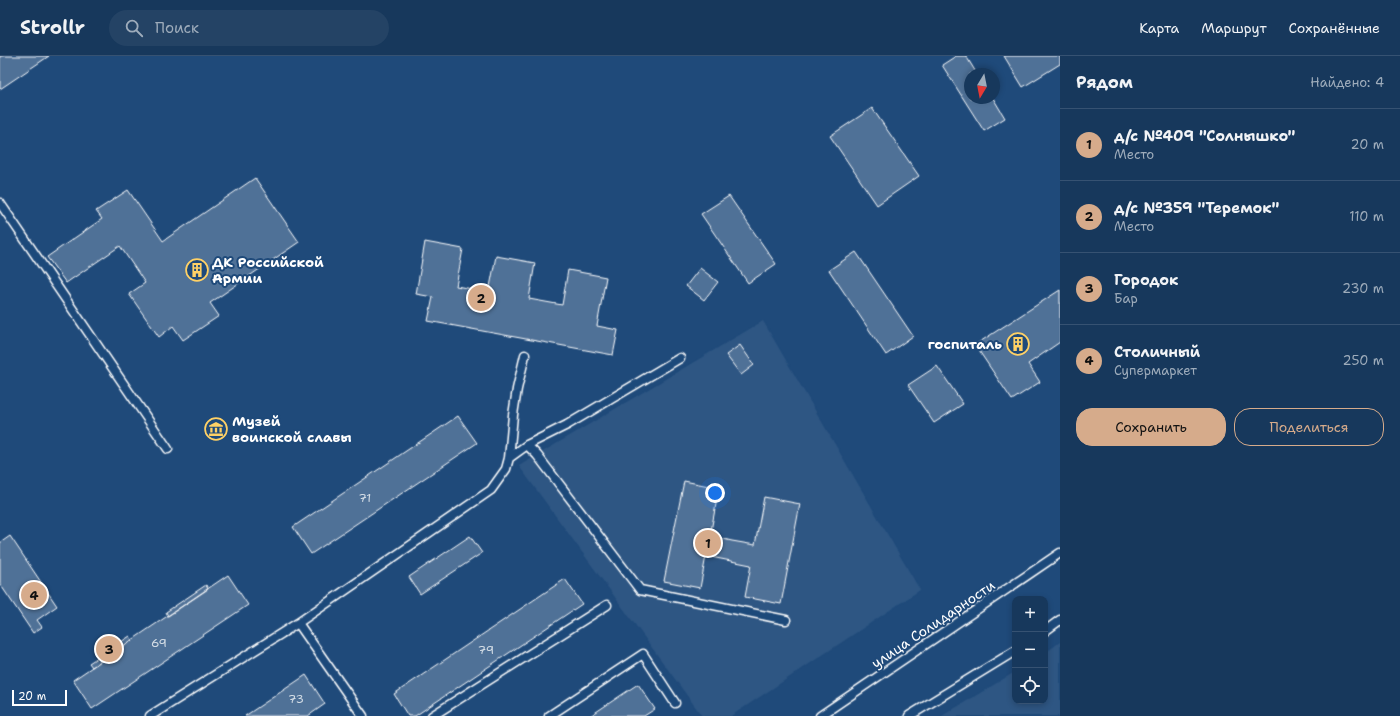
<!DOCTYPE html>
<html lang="ru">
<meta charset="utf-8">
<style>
body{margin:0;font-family:"Shantell Sans",sans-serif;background:#244365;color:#f1f3f6}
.controls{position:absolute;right:12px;bottom:12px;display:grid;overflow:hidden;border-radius:8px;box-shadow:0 2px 6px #0003}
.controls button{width:36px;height:36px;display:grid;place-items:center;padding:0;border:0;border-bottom:1px solid #365272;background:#17385c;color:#f1f3f6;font:20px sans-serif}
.compass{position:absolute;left:964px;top:12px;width:36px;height:36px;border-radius:50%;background:#17385c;box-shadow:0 2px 6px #0003;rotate:190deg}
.scale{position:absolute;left:12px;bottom:10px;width:55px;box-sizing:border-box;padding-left:4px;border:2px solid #fff;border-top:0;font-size:11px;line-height:14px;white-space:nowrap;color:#fff;-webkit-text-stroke:3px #1f4a7a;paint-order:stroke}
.you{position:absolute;left:715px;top:437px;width:14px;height:14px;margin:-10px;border:3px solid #fff;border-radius:50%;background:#1a73e8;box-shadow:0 0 0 6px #1a73e833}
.badge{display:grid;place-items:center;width:26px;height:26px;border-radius:50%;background:#d6ab8b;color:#111;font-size:13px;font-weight:700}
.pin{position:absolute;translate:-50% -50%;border:2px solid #fff;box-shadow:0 1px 4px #0006}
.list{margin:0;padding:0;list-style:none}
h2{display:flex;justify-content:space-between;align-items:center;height:52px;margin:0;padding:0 16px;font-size:17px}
h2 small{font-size:13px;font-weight:400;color:#9eacbb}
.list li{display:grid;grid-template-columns:26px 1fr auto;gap:12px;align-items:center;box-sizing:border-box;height:72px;padding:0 16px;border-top:1px solid #365272}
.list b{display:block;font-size:15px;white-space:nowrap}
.list p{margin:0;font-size:13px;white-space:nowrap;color:#9eacbb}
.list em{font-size:13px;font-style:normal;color:#9eacbb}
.actions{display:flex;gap:8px;padding:12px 16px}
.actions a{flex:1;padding:9px 0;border:1px solid #d6ab8b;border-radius:16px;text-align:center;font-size:14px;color:#d6ab8b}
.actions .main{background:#d6ab8b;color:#111}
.icon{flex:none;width:22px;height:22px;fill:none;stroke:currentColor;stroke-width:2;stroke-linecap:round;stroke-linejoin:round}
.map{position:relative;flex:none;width:1060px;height:660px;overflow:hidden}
header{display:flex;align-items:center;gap:24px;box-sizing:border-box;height:56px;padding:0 20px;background:#17385c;border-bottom:1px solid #365272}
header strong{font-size:19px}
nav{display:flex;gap:22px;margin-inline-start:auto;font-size:14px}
.search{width:280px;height:36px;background:#244365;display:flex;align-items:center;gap:10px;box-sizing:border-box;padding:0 14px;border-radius:22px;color:#9eacbb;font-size:15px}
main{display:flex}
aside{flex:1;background:#17385c}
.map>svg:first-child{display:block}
</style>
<header>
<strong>Strollr</strong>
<div class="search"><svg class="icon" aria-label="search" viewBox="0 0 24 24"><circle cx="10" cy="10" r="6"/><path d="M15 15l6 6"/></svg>Поиск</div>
<nav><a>Карта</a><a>Маршрут</a><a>Сохранённые</a></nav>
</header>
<main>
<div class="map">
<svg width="1060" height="660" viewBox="0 0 1060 660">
<rect width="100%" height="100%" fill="#1f4a7a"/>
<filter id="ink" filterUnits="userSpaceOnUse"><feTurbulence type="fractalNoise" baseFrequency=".025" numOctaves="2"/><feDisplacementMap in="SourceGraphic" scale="8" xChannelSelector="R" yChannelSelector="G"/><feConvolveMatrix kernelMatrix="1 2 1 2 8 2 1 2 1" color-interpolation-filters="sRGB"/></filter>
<g filter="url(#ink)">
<path fill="#2e5683" d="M763,265L920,534L731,660H702L519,410Z
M1060,586V660H942L1015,616V645H1045V597Z"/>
<path fill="#507197" stroke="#fff" d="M0,0H49L0,33Z
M956,0H966L977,18H970V42H993L1005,62L984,75L942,9Z
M1004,0H1060V8L1023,31Z
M872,52L919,120L877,149L830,80Z
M255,122L299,186L210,247L219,260L183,284L173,270L159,281L129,238L145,227L120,190L66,227L47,201L102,163L96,155L128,134L163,185Z
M729,140L776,208L748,227L701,158Z
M425,186L463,193L456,230L489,236L496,200L535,207L529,243L562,249L568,214L606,221L597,270L618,274L613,299L428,265L433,241L416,238Z
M856,196L913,280L886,299L829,214Z
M700,212L718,226L704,244L686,230Z
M1060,234V286L1028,308L1040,326L1012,344L975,289Z
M740,289L754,309L741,319L726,299Z
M937,310L963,348L934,367L908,329Z
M458,360L477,387L311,498L293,471Z
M684,425L719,432L710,480L732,485L755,489L764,441L800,448L781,548L745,541L751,509L706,500L700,532L664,525Z
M10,480L57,550L37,564L42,571L33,577L0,528V487Z
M470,480L482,497L420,538L409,521Z
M228,519L248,549L92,653L73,624Z
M565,523L582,548L415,660H408L394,638Z
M206,529L208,533L168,560L166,556Z
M130,580L132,584L92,611L89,607Z
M306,619L325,648L308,660H245Z
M638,628L655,653L644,660H590Z"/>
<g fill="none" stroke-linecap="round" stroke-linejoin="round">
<g stroke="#fff" stroke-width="11">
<path id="lane" d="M0,147L168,393
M527,389L537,399L640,534L786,564
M509,402L527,389L567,369L680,302
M298,567L363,660
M1045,575L1060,564
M150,660L298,567L491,434L506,413L509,402L513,359L517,333L525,299
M432,660L607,549
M549,660L643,598L675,647
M820,660L1060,497
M909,660L1015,595"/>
</g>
<use href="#lane" stroke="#1f4a7a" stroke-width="8"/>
</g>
</g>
<defs>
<g id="building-ring" transform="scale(1.15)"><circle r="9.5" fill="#1f4a7a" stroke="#ffd166" stroke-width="1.5"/><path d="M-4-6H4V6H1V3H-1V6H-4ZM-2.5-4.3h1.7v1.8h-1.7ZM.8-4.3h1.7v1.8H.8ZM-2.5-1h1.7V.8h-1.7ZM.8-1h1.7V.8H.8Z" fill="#ffd166"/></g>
<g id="museum-ring" transform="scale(1.15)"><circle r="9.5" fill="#1f4a7a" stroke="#ffd166" stroke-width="1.5"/><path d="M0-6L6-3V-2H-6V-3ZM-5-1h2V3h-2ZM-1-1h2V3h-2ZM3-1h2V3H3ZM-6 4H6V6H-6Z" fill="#ffd166"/></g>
</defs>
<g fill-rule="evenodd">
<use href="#building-ring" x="197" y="214"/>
<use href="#building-ring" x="1018" y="288"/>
<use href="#museum-ring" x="216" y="373"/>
</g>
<g text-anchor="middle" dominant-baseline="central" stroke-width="4" stroke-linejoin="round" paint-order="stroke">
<g font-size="12" fill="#d3dce5">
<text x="365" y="442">71</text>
<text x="159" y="587">69</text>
<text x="486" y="594">79</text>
<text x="296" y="643">73</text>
</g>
<g font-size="14" font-weight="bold" fill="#fff" stroke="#1f4a7a" text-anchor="start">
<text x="212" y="206">ДК Российской<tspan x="212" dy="16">Армии</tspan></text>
<text x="1002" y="288" text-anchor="end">госпиталь</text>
<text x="232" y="365">Музей<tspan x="232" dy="16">воинской славы</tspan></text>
</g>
<g font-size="14" fill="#fff" stroke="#1f4a7a">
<text transform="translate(933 568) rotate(-34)">улица Солидарности</text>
</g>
</g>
</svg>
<div class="controls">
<button>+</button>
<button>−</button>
<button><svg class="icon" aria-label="locate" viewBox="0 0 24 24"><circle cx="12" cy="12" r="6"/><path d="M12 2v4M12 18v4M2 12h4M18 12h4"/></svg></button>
</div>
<svg class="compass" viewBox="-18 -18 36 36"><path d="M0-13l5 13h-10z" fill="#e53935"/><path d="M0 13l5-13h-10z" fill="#9eacbb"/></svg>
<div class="scale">20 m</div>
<div class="you"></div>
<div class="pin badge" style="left:708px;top:487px">1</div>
<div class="pin badge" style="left:481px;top:242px">2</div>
<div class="pin badge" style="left:109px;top:593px">3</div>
<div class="pin badge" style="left:34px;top:539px">4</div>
</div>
<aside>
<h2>Рядом<small>Найдено: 4</small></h2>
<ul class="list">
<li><span class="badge">1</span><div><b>д/с №409 &quot;Солнышко&quot;</b><p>Место</p></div><em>20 m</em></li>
<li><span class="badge">2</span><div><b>д/с №359 &quot;Теремок&quot;</b><p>Место</p></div><em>110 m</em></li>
<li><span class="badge">3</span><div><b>Городок</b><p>Бар</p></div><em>230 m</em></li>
<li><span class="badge">4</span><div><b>Столичный</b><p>Супермаркет</p></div><em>250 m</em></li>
</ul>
<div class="actions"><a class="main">Сохранить</a><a>Поделиться</a></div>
</aside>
</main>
